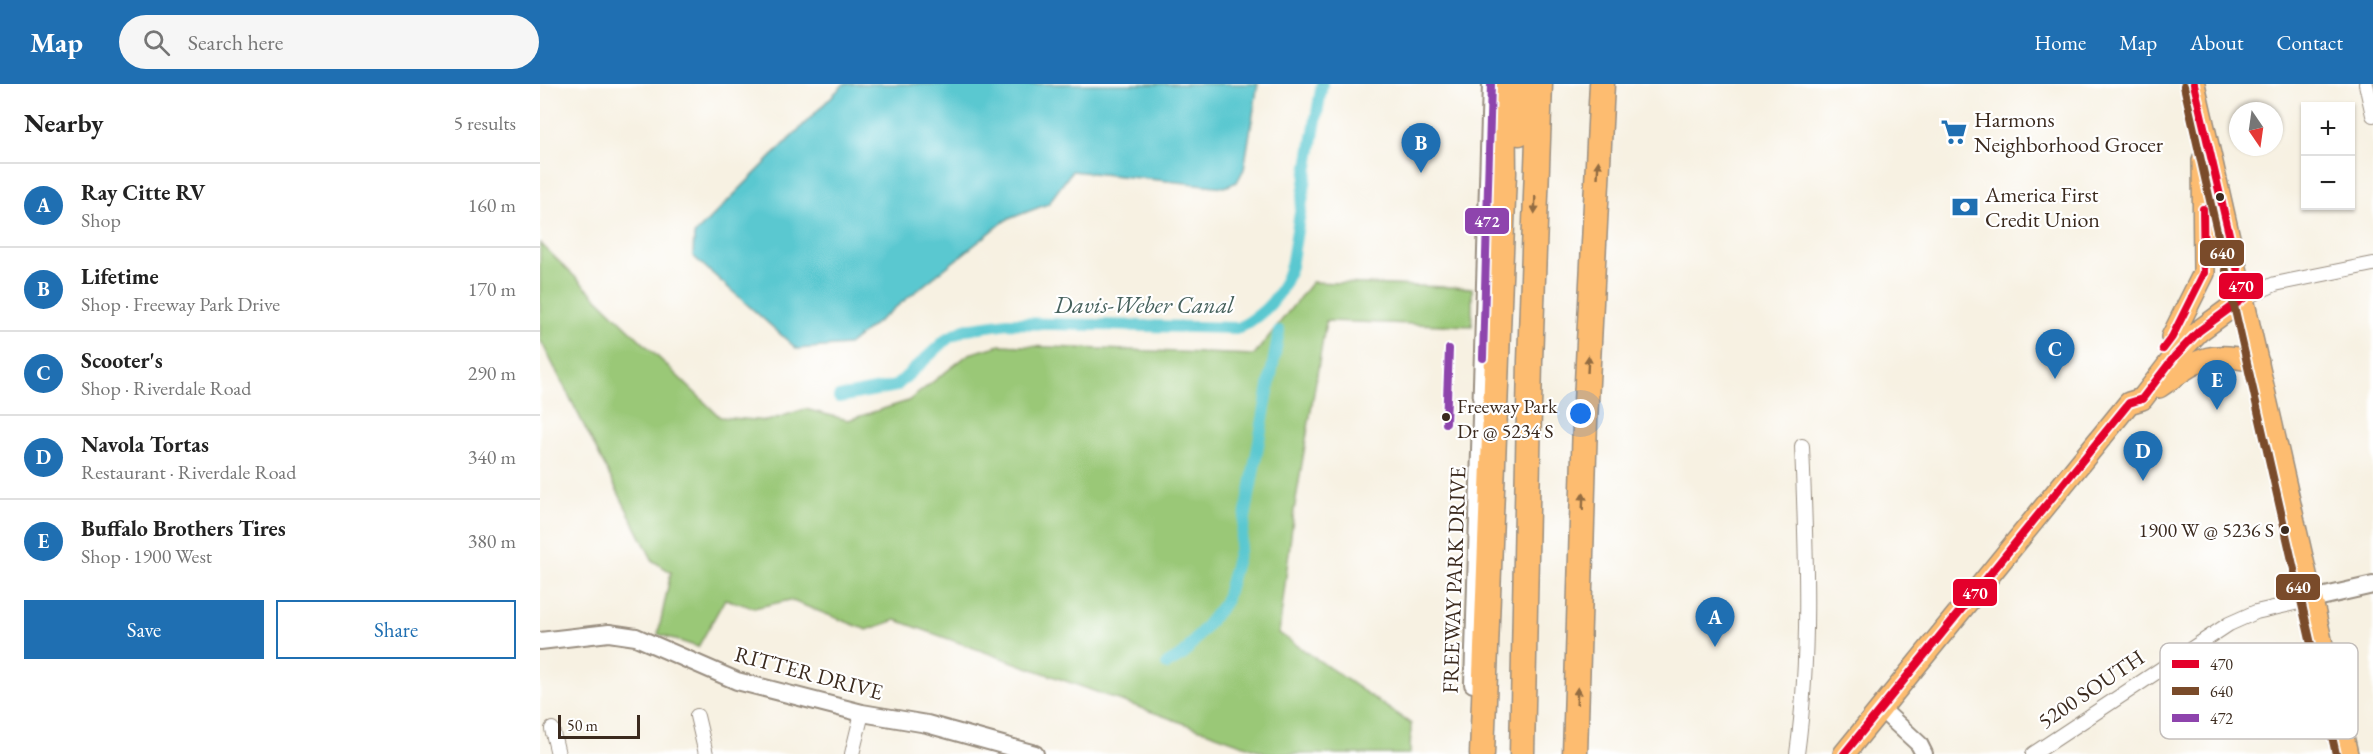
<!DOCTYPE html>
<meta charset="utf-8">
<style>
body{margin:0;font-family:"EB Garamond",serif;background:#f6f6f6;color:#222}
.controls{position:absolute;right:18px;top:18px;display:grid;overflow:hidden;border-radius:0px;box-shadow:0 2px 4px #0004}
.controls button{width:54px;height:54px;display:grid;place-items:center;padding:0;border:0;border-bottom:2px solid #e0e0e0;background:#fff;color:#222;font:30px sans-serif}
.compass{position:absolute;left:1689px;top:18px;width:54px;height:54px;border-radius:50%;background:#fff;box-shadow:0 2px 4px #0004;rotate:167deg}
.scale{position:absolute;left:18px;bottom:15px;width:82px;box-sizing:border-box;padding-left:6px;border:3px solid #3b2a1e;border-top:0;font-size:16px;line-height:21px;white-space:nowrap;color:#3b2a1e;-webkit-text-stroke:4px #fff;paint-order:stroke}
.you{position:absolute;left:1041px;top:330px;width:21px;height:21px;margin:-15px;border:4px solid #fff;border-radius:50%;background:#1a73e8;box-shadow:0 0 0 9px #1a73e833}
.badge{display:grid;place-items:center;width:39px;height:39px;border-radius:50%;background:#1f6fb2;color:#fff;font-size:20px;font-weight:700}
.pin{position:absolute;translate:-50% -50px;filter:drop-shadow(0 2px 3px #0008)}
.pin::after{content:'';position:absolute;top:32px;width:21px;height:18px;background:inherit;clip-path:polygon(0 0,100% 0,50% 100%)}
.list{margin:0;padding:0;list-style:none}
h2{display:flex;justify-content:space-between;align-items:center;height:78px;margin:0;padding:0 24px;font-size:26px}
h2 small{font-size:20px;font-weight:400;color:#767676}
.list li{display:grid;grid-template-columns:39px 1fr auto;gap:18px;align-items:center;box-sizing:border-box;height:84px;padding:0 24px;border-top:2px solid #e0e0e0}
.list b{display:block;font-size:22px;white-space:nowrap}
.list p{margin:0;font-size:20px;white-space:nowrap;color:#767676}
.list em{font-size:20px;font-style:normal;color:#767676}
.actions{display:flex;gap:12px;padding:18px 24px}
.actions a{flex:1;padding:14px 0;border:2px solid #1f6fb2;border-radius:0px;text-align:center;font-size:21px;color:#1f6fb2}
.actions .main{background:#1f6fb2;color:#fff}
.icon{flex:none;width:33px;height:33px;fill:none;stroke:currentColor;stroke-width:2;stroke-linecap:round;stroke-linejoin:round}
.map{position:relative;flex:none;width:1833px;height:670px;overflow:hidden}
header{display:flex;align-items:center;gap:36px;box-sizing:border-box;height:84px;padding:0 30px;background:#1f6fb2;color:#fff}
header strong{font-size:28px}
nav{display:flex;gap:33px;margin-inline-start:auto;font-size:21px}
.search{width:420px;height:54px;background:#f6f6f6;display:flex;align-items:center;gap:15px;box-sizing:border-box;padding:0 21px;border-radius:33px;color:#767676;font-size:22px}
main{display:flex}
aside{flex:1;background:#fff}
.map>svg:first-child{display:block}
</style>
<header>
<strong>Map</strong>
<div class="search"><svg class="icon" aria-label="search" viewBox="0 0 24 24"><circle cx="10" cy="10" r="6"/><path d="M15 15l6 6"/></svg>Search here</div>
<nav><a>Home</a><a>Map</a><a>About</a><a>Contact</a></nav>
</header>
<main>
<aside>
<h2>Nearby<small>5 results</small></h2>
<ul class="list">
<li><span class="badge">A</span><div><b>Ray Citte RV</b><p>Shop</p></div><em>160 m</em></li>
<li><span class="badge">B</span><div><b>Lifetime</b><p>Shop · Freeway Park Drive</p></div><em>170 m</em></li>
<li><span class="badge">C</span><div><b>Scooter's</b><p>Shop · Riverdale Road</p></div><em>290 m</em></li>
<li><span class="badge">D</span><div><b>Navola Tortas</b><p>Restaurant · Riverdale Road</p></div><em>340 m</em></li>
<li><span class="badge">E</span><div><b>Buffalo Brothers Tires</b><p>Shop · 1900 West</p></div><em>380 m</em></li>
</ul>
<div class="actions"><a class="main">Save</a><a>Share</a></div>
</aside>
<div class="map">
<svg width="1833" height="670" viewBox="0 0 1833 670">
<rect width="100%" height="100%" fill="#fff"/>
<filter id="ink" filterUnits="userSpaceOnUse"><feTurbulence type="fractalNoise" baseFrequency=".0167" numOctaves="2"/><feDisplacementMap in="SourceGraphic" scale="12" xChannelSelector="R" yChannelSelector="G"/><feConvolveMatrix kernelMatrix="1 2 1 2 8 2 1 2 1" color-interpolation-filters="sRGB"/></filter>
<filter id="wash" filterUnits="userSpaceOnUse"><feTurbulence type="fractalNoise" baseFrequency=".008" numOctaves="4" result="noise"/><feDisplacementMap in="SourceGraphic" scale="24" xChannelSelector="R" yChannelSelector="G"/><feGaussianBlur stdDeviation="1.35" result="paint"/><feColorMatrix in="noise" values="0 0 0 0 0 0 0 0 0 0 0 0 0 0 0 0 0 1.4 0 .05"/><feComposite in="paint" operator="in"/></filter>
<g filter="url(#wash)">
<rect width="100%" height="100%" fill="#f7f1e2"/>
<path fill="#9ac877" stroke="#6a794a" stroke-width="1.5" d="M0,159L180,333L227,337L265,325L308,336L368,317L429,270L460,261L714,271L772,198L932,204V242L786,237L754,427L739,549L871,640L870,670H729L356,536L327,546L250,516L214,524L185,515L158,563L118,550L131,488L113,477L0,255Z"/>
<path fill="#5ac8d0" stroke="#4a7977" stroke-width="1.5" d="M304,0H718L704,85L697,98L685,103L532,87L508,120L466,136L308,261L257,265L153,172L154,151Z"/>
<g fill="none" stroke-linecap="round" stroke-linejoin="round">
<path stroke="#5ac8d0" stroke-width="12" d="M299,313L356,302L408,254L426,245L468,239L699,244C726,229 742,212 751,182L782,0
M627,580L644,570L685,518L699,467L739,247"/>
</g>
</g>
<g filter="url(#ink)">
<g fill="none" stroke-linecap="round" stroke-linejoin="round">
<g stroke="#998e80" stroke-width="16">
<path id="minor" d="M1826,0L1833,31
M1704,214L1735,200L1833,180
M157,632L166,670
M12,645L18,670
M312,670L322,629
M1257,670C1271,568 1266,464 1262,362
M1493,670L1689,540L1716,528L1772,515"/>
</g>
<g stroke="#998e80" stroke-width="20">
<path id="tertiary" d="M1772,515L1833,501
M0,557L69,549L96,553L197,597L322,629L387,640L495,670
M933,600L951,0
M1341,625L1379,660L1384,670"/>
</g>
<g stroke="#998e80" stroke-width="24">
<path id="primary" d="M1654,0L1807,670
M1632,253L1664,189L1663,76
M1619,303C1661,274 1667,266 1718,278
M1304,670L1589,319L1602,315L1635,272L1659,247L1704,214"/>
</g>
<g stroke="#998e80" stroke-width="27">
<path id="motorway" d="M979,49L980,0
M942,670L964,89L963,0
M982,670L990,277L1000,0
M1035,670L1045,338L1062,0"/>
</g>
<use href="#minor" stroke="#fff" stroke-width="14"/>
<use href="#tertiary" stroke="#fff" stroke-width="16"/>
<use href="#primary" stroke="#fdbc6f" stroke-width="21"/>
<use href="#motorway" stroke="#fdbc6f" stroke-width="24"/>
<g stroke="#fff" stroke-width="12">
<path id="bus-1" d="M1623,265L1632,253L1664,189L1663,125
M1304,670L1589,319L1602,315L1635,272L1659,247L1704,214L1654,0"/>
</g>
<g stroke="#fff" stroke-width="12">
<path id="bus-2" d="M1644,2L1796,670"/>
</g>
<g stroke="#fff" stroke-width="12">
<path id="bus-3" d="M943,274L951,0
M906,339L909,265"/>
</g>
<use href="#bus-1" stroke="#e4002b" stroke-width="8"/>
<use href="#bus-2" stroke="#7a4b2a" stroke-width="8"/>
<use href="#bus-3" stroke="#8e44ad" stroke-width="8"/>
</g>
<defs><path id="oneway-solid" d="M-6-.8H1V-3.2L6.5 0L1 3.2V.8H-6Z" transform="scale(1.5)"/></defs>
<g fill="#926c42">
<use href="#oneway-solid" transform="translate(1058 85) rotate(-87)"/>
<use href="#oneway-solid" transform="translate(995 121) rotate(92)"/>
<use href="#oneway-solid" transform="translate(1048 280) rotate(-87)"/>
<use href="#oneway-solid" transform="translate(1043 417) rotate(-88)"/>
<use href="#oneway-solid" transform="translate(1037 612) rotate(-88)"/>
</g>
</g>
<defs>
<g id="supermarket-bare" transform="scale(2.07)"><path d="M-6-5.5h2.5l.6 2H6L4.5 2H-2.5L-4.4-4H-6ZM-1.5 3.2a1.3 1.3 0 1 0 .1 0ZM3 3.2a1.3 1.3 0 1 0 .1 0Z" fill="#1f6fb2" stroke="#fff" stroke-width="2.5" paint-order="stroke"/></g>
<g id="bank-bare" transform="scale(2.07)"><path d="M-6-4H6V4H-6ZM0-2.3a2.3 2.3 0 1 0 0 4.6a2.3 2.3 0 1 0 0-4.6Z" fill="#1f6fb2" stroke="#fff" stroke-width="2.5" paint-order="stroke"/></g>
</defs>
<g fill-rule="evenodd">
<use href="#supermarket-bare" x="1414" y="48"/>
<use href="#bank-bare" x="1425" y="123"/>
</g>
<g fill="#3b2a1e" stroke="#fff" stroke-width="2">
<circle cx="1680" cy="113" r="5"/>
<circle cx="906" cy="333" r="5"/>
<circle cx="1745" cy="446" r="5"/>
</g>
<g text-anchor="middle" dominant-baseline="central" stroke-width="4.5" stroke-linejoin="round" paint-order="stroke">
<g font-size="20" fill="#3b2a1e" stroke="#fff" text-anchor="start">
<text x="917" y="322">Freeway Park<tspan x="917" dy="25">Dr @ 5234 S</tspan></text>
<text x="1734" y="446" text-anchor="end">1900 W @ 5236 S</text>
</g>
<g font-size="22" fill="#3b2a1e" stroke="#fff" text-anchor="start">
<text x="1434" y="35">Harmons<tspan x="1434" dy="25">Neighborhood Grocer</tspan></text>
<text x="1445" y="110">America First<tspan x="1445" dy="25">Credit Union</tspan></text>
</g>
<g font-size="22" fill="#3b2a1e" stroke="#fff">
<text transform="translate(914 496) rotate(-88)">FREEWAY PARK DRIVE</text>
<text transform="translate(269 589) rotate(15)">RITTER DRIVE</text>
<text transform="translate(1551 605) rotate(-34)">5200 SOUTH</text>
</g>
<g font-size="24" font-style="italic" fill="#46615c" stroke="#fff">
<text x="604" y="220">Davis-Weber Canal</text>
</g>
</g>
<rect x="1620" y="559" width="198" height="96" rx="9" fill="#fff" stroke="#c4bfbc" stroke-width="1.5"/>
<rect x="1632" y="576" width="27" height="8" fill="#e4002b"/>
<rect x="1632" y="603" width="27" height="8" fill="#7a4b2a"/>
<rect x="1632" y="630" width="27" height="8" fill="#8e44ad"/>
<g font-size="16" fill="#3b2a1e">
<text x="1670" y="586">470</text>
<text x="1670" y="613">640</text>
<text x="1670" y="640">472</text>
</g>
<g stroke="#fff" stroke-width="2">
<rect x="924" y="123" width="46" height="28" rx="6" fill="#8e44ad"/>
<rect x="1659" y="155" width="46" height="28" rx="6" fill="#7a4b2a"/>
<rect x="1678" y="188" width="46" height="28" rx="6" fill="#e4002b"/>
<rect x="1735" y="489" width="46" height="28" rx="6" fill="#7a4b2a"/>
<rect x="1412" y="494" width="46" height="29" rx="6" fill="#e4002b"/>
</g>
<g font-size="16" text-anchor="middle" font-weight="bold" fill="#fff">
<text x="947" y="143">472</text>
<text x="1682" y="175">640</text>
<text x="1701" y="208">470</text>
<text x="1758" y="509">640</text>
<text x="1435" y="515">470</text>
</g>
</svg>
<div class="controls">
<button>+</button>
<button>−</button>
</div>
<svg class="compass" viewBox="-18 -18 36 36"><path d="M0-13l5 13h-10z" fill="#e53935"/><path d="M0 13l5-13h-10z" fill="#767676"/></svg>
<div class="scale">50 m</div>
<div class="you"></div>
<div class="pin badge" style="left:1175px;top:563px">A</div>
<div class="pin badge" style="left:881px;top:89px">B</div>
<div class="pin badge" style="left:1515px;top:295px">C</div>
<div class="pin badge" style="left:1603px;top:397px">D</div>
<div class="pin badge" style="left:1677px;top:326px">E</div>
</div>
</main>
